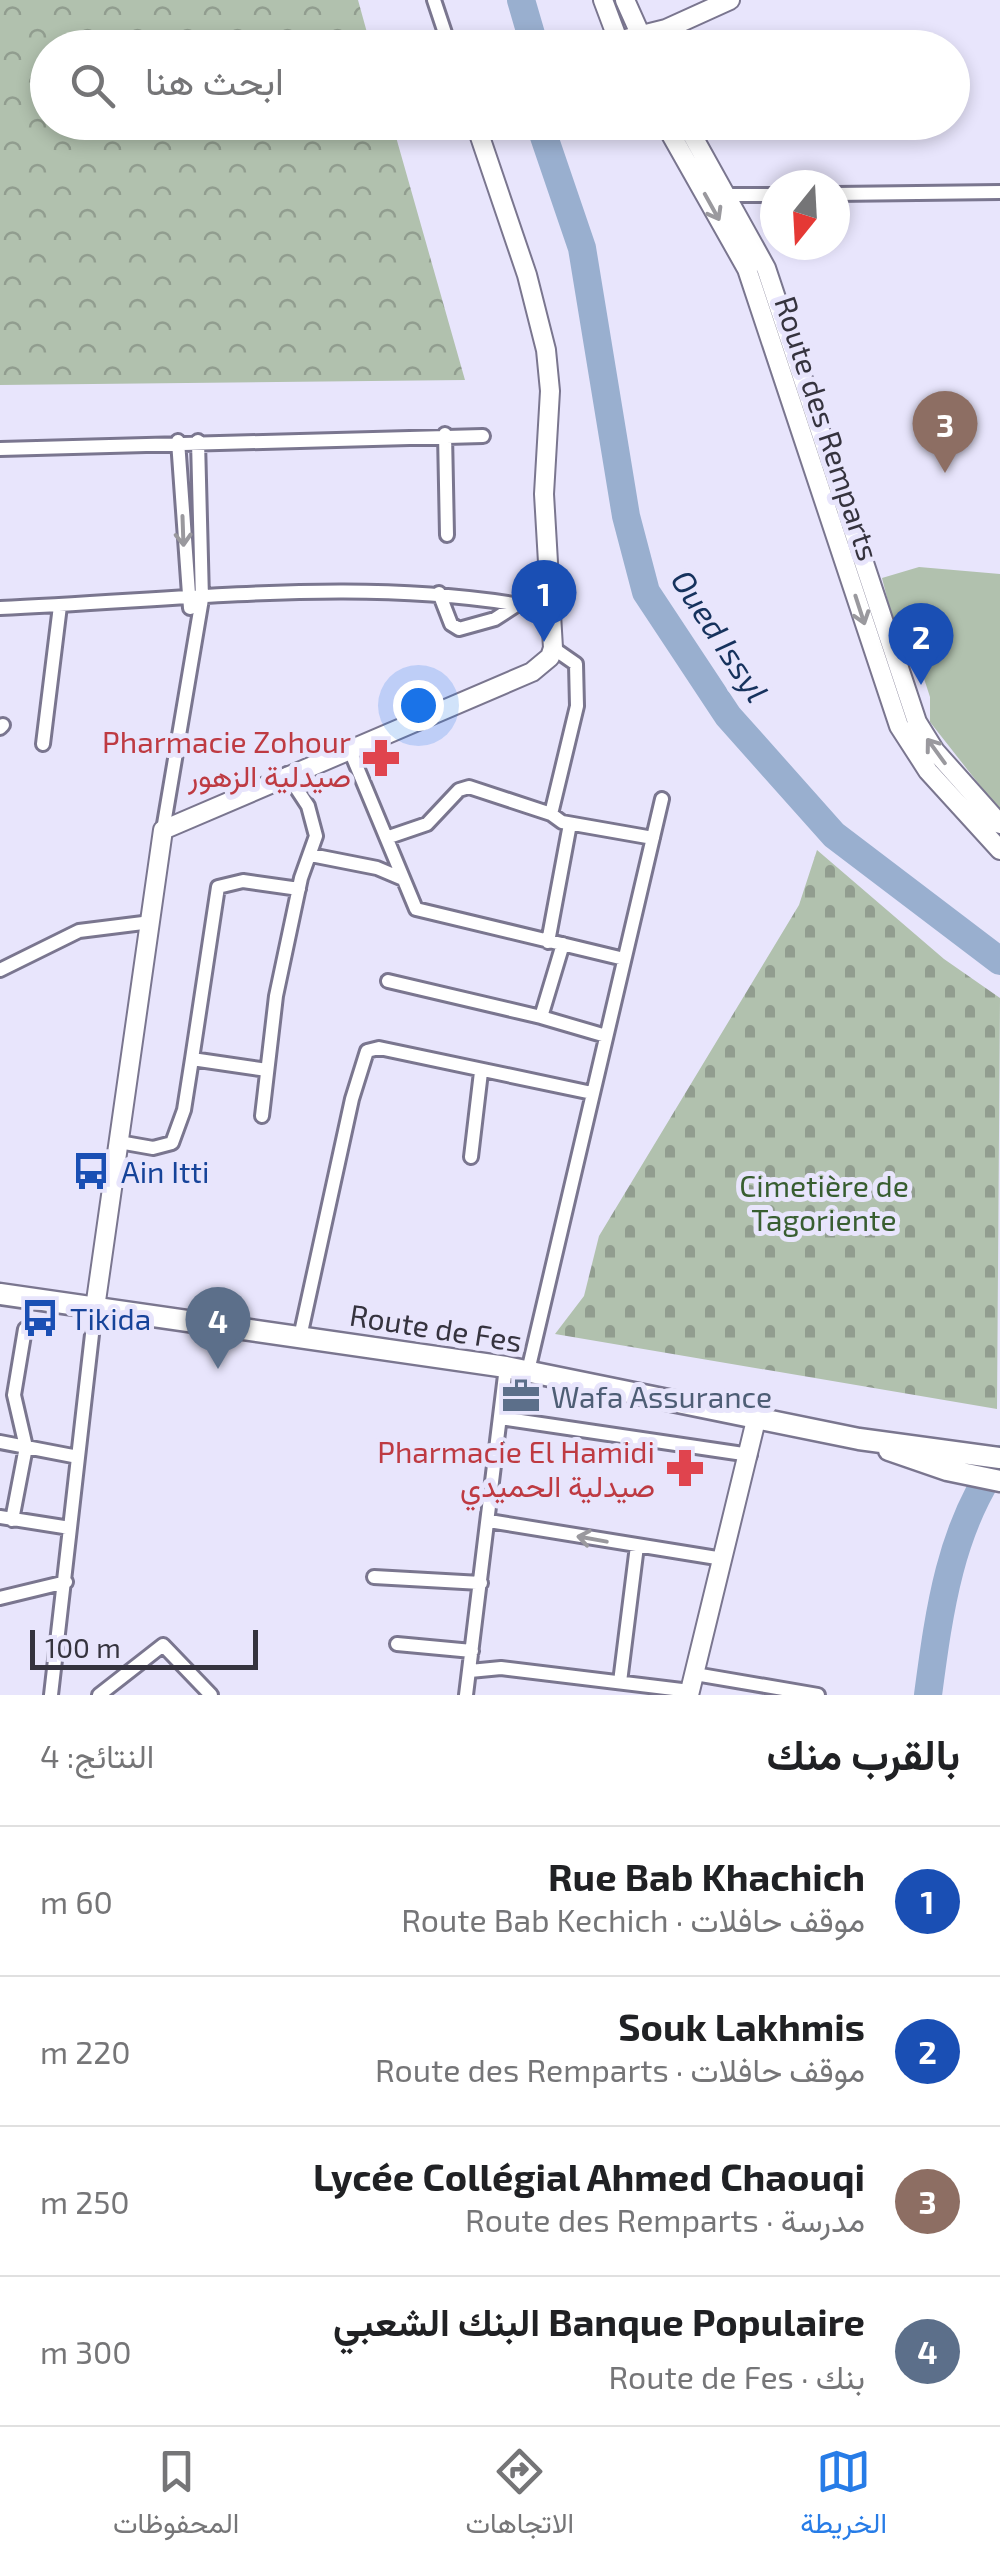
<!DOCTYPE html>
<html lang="ar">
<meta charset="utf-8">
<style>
body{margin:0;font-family:"Exo 2",Vazirmatn,sans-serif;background:#f6f6f6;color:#202124;direction:rtl}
.compass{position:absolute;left:760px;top:170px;width:90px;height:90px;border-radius:50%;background:#fff;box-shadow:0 5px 15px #0003;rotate:198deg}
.scale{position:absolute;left:30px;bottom:25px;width:228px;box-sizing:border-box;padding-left:10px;border:5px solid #35333e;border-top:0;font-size:28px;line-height:35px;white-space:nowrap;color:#35333e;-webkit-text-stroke:8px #e8e5fc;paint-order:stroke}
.you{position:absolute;left:418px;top:705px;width:35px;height:35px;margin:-25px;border:8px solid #fff;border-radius:50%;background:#1a73e8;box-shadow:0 0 0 15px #1a73e833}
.badge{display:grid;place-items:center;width:65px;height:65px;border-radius:50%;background:#277ce7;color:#fff;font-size:32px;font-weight:700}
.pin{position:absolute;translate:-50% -82px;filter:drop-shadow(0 2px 5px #0008)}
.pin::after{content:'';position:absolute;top:52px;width:35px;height:30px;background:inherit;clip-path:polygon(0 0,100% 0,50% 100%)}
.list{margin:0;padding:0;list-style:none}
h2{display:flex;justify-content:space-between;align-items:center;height:130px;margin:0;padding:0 40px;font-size:42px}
h2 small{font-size:32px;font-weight:400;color:#757577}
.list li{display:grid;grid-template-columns:65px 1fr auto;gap:30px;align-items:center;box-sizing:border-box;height:150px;padding:0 40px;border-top:2px solid #e0e0e0}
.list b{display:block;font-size:38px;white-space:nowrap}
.list p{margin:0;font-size:32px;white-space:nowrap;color:#757577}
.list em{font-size:32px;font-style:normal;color:#757577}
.icon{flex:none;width:55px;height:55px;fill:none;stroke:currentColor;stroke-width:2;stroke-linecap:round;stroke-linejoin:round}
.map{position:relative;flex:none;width:1000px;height:1695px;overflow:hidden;direction:ltr}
.search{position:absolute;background:#fff;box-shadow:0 5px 15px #0003;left:30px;right:30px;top:30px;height:110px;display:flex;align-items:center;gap:25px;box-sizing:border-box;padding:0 35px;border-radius:55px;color:#757577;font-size:38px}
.sheet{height:730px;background:#fff}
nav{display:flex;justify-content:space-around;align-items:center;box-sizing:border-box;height:140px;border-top:2px solid #e0e0e0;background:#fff;font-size:28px;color:#757577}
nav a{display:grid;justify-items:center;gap:5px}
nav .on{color:#277ce7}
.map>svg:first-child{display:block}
</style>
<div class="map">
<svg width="1000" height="1695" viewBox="0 0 1000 1695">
<defs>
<pattern id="cemetery-stones" width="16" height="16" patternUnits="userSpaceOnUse" patternTransform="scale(2.5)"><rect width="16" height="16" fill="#b1c1ae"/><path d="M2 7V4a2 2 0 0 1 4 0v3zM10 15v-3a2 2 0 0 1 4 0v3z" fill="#919d8f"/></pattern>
<pattern id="park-crowns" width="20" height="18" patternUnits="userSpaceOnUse" patternTransform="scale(2.5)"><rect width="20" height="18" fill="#b1c1ae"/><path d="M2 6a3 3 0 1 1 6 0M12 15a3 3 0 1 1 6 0" fill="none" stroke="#919d8f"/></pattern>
</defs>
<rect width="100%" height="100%" fill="#e8e5fc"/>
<path fill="url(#cemetery-stones)" d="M817,850L944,959L1000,998L997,1409L555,1334L584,1296L599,1236L799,905Z"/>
<path fill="url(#park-crowns)" d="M0,0H358L371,47L48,48V122L392,123L465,380L0,385Z"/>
<path fill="#b1c1ae" d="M919,567L1000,574V811L930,722V697L915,651L900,649L882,578Z"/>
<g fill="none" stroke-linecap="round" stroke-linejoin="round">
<path stroke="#99afcf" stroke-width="28" d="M521,0L535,48
M539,122L582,248L626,516L646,592L728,716L834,835L1000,961
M928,1695C939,1612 950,1527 1000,1459"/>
<g stroke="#7a768f" stroke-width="18">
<path id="street" d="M434,0L450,48
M835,194L1000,192
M726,195H775
M445,434L447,535
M178,441L190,608
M0,449L483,436
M439,593L451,624L459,629L495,619L518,604
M0,608C182,601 373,573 552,611
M0,728L3,725
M43,744L60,606
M349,748L416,909L624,959
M551,814L577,706L576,664L553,648
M163,830L202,599L198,441
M389,837L427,824L459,790L469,787L551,814L562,822L653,838
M311,855L377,868L403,879
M548,942L570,824
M563,944L541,1017L606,1036
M0,970L79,931L151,922
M388,981L541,1017
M192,1059L218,887L243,881L299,889
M262,1116L276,996L301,878L316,836L308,806L287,774
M119,1142L153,1148L172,1143L184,1110L192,1059L267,1070
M471,1157L481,1072
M300,1337L352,1099L367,1051L379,1048L592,1093
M528,1371L662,799
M500,1418L750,1455
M0,1442L78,1457
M0,1517L70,1528
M12,1520L26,1447L14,1395L25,1329
M489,1521L723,1559
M374,1577L481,1583
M0,1598L66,1582
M397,1644L472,1651
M470,1671L501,1668L690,1691
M695,1674L818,1695
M620,1682L637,1546
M51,1695L95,1308
M99,1695L163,1645L211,1695
M466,1695L506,1367"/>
</g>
<g stroke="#7a768f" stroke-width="22">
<path id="secondary" d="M603,0L621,48
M625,0L646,47
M590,48L666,29L730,0
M664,122L747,269L899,726L928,771L1000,850
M685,122L766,268L917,722L935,751L1000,824
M95,1308L163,830L532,672L550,657L553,648L544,494L550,391L546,350L527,275L475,122
M689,1695L757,1416"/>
</g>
<g stroke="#7a768f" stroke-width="25">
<path id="primary" d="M0,1294L506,1367L859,1439L1000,1458
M889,1450L947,1470L1000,1481"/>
</g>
<use href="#street" stroke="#fff" stroke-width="12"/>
<use href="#secondary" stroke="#fff" stroke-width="18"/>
<use href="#primary" stroke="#fff" stroke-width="20"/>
</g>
<defs><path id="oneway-shaft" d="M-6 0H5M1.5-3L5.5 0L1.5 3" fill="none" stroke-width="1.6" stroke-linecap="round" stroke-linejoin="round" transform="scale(2.5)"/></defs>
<g stroke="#9a999e">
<use href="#oneway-shaft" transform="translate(712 207) rotate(61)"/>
<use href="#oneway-shaft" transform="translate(183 531) rotate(88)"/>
<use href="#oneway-shaft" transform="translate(860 610) rotate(72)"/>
<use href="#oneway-shaft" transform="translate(936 751) rotate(-126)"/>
<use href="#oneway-shaft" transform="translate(592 1539) rotate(-170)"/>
</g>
<defs>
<g id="pharmacy-bare" transform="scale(3)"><path d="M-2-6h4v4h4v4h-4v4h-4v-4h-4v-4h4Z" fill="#e0444e" stroke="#e8e5fc" stroke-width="2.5" paint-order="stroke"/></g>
<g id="bus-bare" transform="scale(3)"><path d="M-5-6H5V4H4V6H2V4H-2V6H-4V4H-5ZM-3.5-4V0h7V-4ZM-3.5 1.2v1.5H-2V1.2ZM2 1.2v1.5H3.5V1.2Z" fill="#1a4fb4" stroke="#e8e5fc" stroke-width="2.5" paint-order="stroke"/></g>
<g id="office-bare" transform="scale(3)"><path d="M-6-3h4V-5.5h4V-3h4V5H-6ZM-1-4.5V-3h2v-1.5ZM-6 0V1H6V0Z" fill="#5c6f8a" stroke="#e8e5fc" stroke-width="2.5" paint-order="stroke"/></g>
</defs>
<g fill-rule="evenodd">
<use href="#pharmacy-bare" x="381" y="758"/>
<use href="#bus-bare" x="91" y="1171"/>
<use href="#bus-bare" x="40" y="1318"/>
<use href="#office-bare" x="521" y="1396"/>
<use href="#pharmacy-bare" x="685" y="1468"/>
</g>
<g text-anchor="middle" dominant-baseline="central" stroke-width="10" stroke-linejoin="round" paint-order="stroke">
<g font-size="30" fill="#35333e" stroke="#e8e5fc">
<text transform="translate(828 428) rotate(72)">Route des Remparts</text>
<text transform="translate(436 1327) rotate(9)">Route de Fes</text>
</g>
<g font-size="30" fill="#be3a42" stroke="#e8e5fc" text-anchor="end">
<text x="351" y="741">Pharmacie Zohour<tspan x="351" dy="34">صيدلية الزهور</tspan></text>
<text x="655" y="1451">Pharmacie El Hamidi<tspan x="655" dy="34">صيدلية الحميدي</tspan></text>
</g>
<g font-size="30" fill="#164399" stroke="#e8e5fc" text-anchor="start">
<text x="121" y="1171">Ain Itti</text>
<text x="70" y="1318">Tikida</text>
</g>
<g font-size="30" fill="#385e31" stroke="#e8e5fc">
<text x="824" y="1185">Cimetière de<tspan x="824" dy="34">Tagoriente</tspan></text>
</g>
<g font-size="30" fill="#4e5e75" stroke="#e8e5fc" text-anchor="start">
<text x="551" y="1396">Wafa Assurance</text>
</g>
<g font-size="32" font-style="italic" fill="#16325d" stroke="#e8e5fc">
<text transform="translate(721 635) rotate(57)">Oued Issyl</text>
</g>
</g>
</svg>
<svg class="compass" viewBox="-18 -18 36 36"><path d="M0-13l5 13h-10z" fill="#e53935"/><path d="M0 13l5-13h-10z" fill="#757577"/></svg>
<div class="scale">100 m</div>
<div class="you"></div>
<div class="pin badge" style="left:544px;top:642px;background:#1a4fb4">1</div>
<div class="pin badge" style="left:921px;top:685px;background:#1a4fb4">2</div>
<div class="pin badge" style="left:945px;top:473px;background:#8d6e63">3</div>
<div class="pin badge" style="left:218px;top:1369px;background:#5c6f8a">4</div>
<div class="search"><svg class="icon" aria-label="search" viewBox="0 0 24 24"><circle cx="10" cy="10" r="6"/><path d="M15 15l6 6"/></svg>ابحث هنا</div>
</div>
<section class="sheet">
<h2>بالقرب منك<small>النتائج: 4</small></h2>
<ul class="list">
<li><span class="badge" style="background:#1a4fb4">1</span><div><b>Rue Bab Khachich</b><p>موقف حافلات · Route Bab Kechich</p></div><em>60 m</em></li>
<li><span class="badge" style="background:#1a4fb4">2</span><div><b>Souk Lakhmis</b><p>موقف حافلات · Route des Remparts</p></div><em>220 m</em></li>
<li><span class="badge" style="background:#8d6e63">3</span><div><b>Lycée Collégial Ahmed Chaouqi</b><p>مدرسة · Route des Remparts</p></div><em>250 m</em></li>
<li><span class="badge" style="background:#5c6f8a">4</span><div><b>Banque Populaire البنك الشعبي</b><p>بنك · Route de Fes</p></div><em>300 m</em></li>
</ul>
</section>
<nav>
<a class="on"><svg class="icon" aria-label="map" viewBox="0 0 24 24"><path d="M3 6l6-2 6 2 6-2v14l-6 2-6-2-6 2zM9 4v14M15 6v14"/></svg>الخريطة</a>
<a><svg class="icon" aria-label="directions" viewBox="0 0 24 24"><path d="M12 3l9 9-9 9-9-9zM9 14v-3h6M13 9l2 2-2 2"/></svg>الاتجاهات</a>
<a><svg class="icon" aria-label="saved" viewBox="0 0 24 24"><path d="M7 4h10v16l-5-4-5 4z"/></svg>المحفوظات</a>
</nav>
